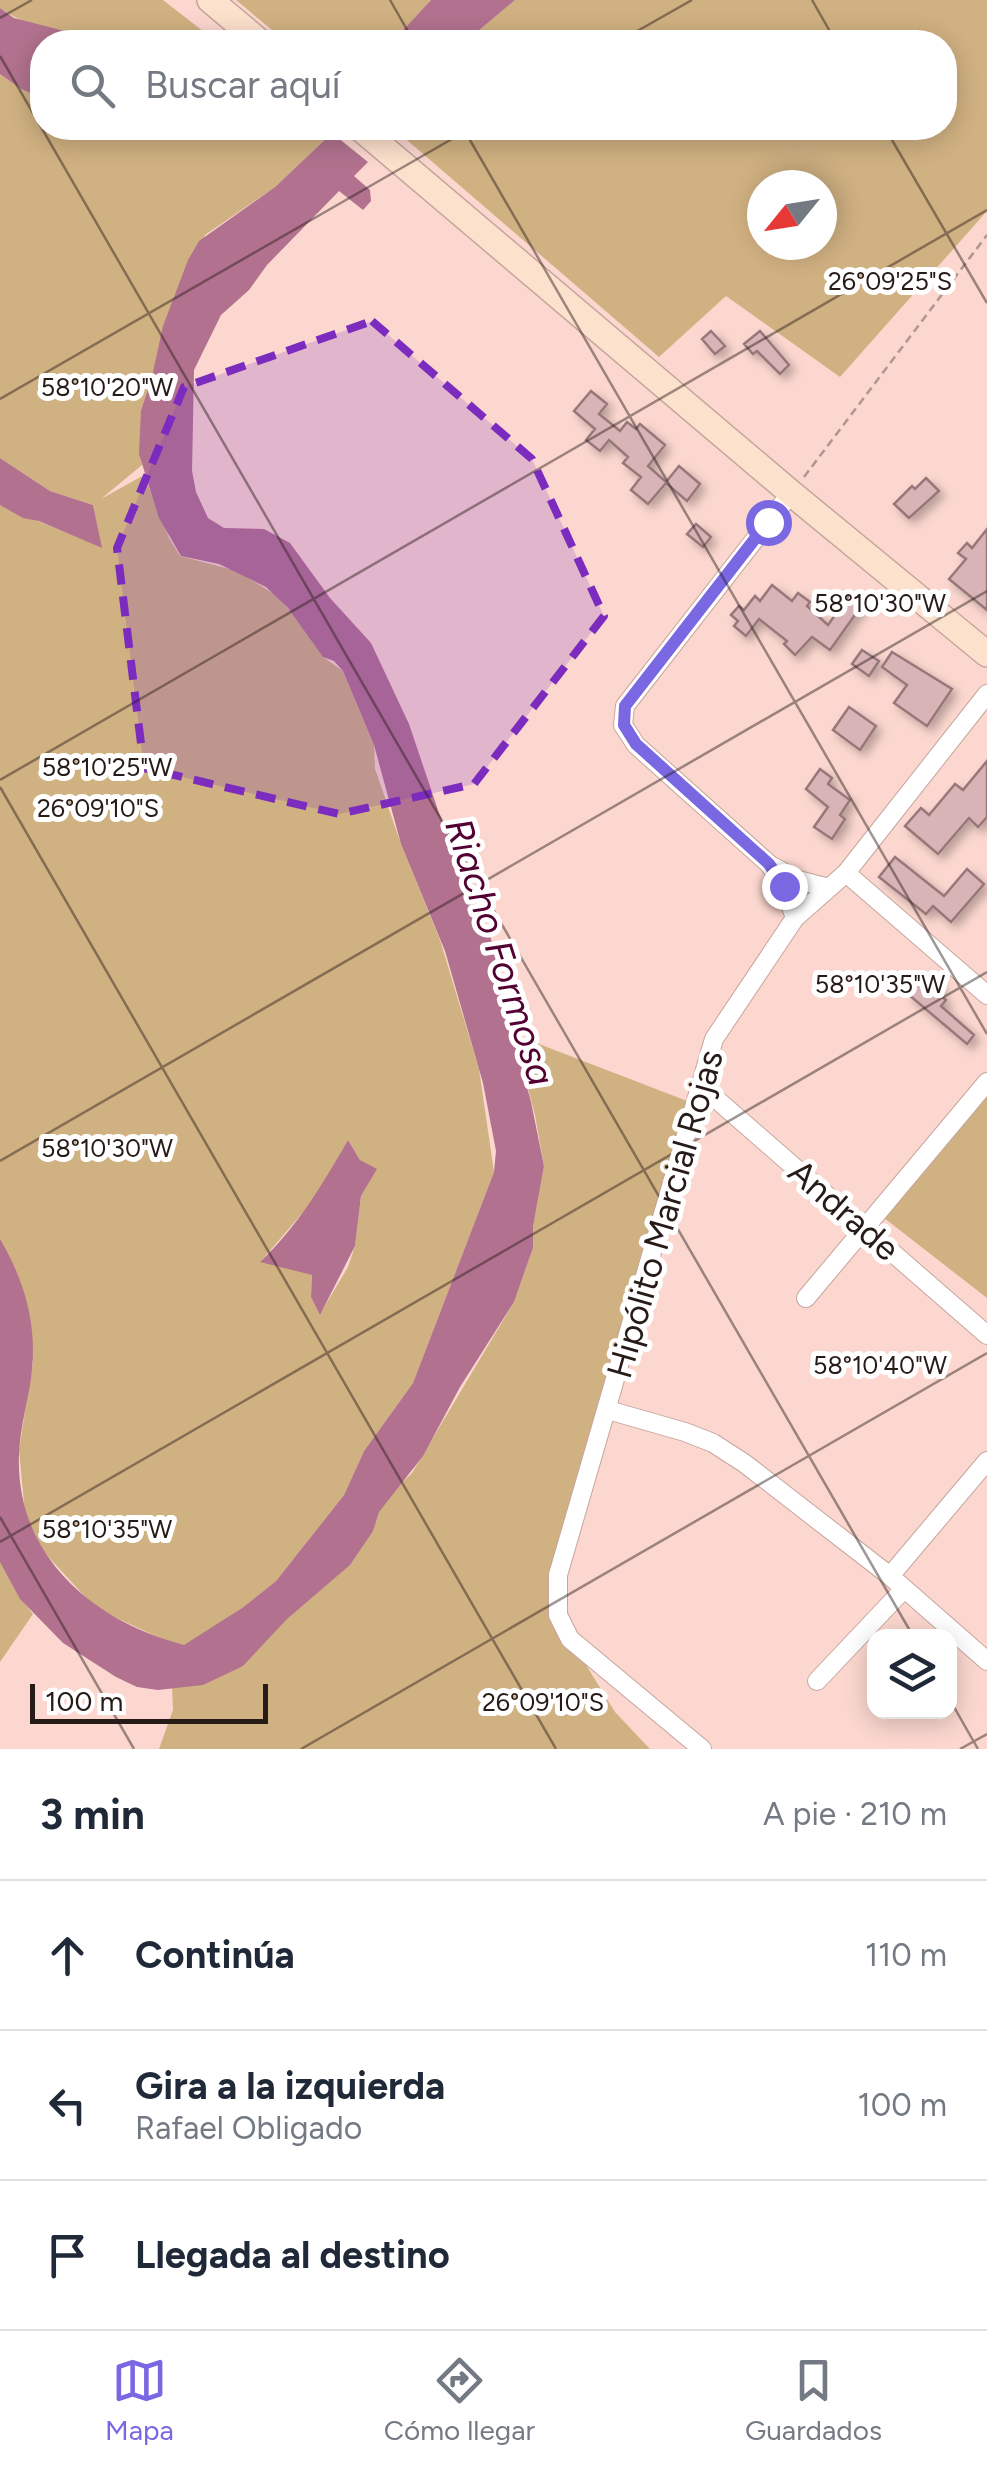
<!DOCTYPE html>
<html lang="es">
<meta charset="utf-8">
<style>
body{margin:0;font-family:Figtree,sans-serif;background:#f2f2f3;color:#1f2937}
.controls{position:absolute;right:30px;bottom:30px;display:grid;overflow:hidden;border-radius:20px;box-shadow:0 5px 25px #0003}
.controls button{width:90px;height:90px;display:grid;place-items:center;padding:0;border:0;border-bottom:2px solid #e0e1e3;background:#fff;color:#1f2937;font:50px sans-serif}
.compass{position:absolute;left:747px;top:170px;width:90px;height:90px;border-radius:50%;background:#fff;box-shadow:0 5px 25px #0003;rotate:240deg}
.scale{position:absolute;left:30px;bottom:25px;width:238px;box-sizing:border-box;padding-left:10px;border:5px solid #271b18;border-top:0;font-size:28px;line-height:35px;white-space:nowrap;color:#271b18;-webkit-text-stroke:8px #fff;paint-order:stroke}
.stop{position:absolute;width:30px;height:30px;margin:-22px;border:8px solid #7a68e3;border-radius:50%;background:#fff}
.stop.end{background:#7a68e3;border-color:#fff;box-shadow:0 2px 10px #0008}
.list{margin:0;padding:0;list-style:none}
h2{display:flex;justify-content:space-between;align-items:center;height:130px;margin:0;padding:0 40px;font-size:42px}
h2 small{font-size:32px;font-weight:400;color:#747a83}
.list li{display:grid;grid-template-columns:65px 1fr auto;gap:30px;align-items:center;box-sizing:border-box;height:150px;padding:0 40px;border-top:2px solid #e0e1e3}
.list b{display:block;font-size:38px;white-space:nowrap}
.list p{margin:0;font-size:32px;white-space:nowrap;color:#747a83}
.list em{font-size:32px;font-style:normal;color:#747a83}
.icon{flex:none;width:55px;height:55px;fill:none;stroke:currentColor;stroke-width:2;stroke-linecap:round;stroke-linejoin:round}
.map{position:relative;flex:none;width:987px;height:1749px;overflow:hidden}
.search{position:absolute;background:#fff;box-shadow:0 5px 25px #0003;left:30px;right:30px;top:30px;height:110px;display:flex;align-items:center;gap:25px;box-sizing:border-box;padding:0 35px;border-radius:40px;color:#747a83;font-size:38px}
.sheet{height:580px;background:#fff}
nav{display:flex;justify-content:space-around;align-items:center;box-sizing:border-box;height:140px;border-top:2px solid #e0e1e3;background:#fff;font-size:28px;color:#747a83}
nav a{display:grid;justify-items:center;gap:5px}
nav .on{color:#7a68e3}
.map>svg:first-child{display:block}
</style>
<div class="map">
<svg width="987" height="1749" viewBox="0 0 987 1749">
<defs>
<filter id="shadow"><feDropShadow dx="5" dy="5" stdDeviation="5" flood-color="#0004"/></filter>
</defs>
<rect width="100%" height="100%" fill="#fbd7cf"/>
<path fill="#d0b182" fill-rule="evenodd" d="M0,0H163L217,42C150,42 57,48 0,8Z
M236,0H431L392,42H286Z
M515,0H987V211L840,377L726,296L659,357L393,128H944V42H465ZM762,185H822V245H762Z
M0,74L21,89L42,98V128H324L332,133L275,187L205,235L141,410L142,465L101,499L144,475L169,538L180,556L237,571L274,594L294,615L323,657L343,671L374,745L375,769L401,844L440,940L479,1069L494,1172L413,1383L364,1451L344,1495L276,1581L242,1608L184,1646L164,1640L106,1613L89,1601L43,1551L25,1514L19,1450L33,1362L0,1242V505L101,547L93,505L50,491L0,458ZM348,1140L360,1160L376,1170L361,1196L355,1246L348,1267L320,1314L311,1297L312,1275L261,1261L317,1196Z
M513,1034L695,1104L558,1575L570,1639L615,1712L650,1749H159L173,1710L171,1664L227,1651L412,1473L514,1302L533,1248V1227L544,1166L535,1115Z
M987,1092V1298L879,1214Z
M0,1560L20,1598L33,1614L0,1662Z"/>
<path fill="#b2728f" d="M431,0H515L465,42H392Z
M0,8L14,18L107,42H42V98L21,89L0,74Z
M332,133L368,162L354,176L370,190L371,201L363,210L339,191L267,265L249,290L221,315L194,370L192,471L196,492L208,518L224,528L264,529L290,543L330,598L371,643L409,724L439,813L491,939L498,960L499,985L531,1102L544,1166L533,1227V1248L514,1302L460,1387L423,1456L379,1512L373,1531L350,1565L287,1619L243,1666L203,1685L158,1690L137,1687L116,1677L63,1643L20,1599L0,1562V1239C27,1285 39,1331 30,1385C26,1408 20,1431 19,1454C15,1555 92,1621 184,1645L242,1608L276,1581L344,1495L364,1451L413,1383L494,1172L496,1151L483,1083L445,951L401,844L374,745L343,671L334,661L323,657L288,608L266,587L219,564L181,556L159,518L139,454L141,410L151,381L163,326L188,260L199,241L275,187Z
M0,458L50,491L93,505L102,548L39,521L23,518L0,505Z
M348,1140L360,1160L377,1169L361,1196L355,1246L320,1315L311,1297L312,1275L260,1262C298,1226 322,1185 348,1140Z"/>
<path fill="#d9b4b7" stroke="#98777a" stroke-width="2.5" filter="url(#shadow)" d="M711,331L725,346L715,354L702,339Z
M760,331L789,365L780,374L757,351L753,354L744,344Z
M591,391L607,404L599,414L620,431L627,422L636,429L640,424L665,445L648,466L666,482L679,466L700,484L687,501L666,483L648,504L631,490L641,477L623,463L628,457L609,440L600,451L586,440L595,429L574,411Z
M926,478L939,491L909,518L894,504L912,486L915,489Z
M696,524L711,537L703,547L687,534Z
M987,529V610L949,579L966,559L958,553L967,543L972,548Z
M772,585L792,601L798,593L810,602L807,606L828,625L849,595L862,605L830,650L812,637L795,655L784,644L787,641L759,619L746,636L734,626L738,621L731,615L739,606L744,610L755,596L760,601Z
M862,650L879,661L869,676L852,664Z
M892,652L952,689L927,726L894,703L907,685L882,667Z
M849,707L876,726L860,750L833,730Z
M987,761V817L978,827L969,818L938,854L905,826L921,808L929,815L955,784L963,790Z
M820,769L832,778L828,784L850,800L840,815L845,819L832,839L814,827L828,807L806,789Z
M895,857L944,896L967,869L984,884L951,922L933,906L926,914L879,877Z
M924,972L941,986L936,992L946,1000L941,1006L974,1035L967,1044L908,994Z"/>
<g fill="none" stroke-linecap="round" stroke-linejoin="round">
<g stroke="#c7a59d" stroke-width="20">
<path id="minor" d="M791,493L625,706L623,725L636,745L769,864L784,886L795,918
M774,867L798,880L829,888
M846,873L987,995
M700,1085L987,1335
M806,1298L987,1082
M608,1410L685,1432L713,1443L744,1463L890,1576L987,1661
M890,1576L987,1461
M817,1681L903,1590
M702,1749L570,1639L558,1615V1575L714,1039L795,918L846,873L987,694"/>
</g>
<g stroke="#c7a59d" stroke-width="28">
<path id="secondary" d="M210,0L260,42
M360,128L791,493L987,654"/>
</g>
<path stroke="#b1958f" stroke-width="2.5" stroke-dasharray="8 5" stroke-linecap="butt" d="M804,477L987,235"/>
<use href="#minor" stroke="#fff" stroke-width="18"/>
<use href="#secondary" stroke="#fce1cc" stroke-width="25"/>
</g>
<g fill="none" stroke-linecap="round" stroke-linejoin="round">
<path stroke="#7a68e3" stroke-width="12" d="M768,522L625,706L624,725L636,744L769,864L784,886"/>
</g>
<path fill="#7b2cbf" fill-opacity="0.2" stroke="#7b2cbf" stroke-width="8" stroke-dasharray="20 12" stroke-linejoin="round" d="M372,321L532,459L604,616L474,784L339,814L144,768L117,548L184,387Z"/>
<path fill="none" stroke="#271b18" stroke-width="2.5" stroke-opacity="0.45" d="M390,0L414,42M812,0L836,42M0,18L32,0M618,42L692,0M0,56L913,1636M463,128L987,1034M885,128L987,303M0,399L471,128M0,780L987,210M0,787L556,1749M0,1161L987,591M0,1517L134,1749M0,1542L987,972M950,1700L978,1749M301,1749L987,1353M960,1749L987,1734"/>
<g text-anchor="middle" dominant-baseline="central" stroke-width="10" stroke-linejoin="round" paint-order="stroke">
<g font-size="35" fill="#271b18" stroke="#fff">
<text transform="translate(844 1210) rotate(41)">Andrade</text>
<text transform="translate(665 1214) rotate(-74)">Hipólito Marcial Rojas</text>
</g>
<g font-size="38" font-style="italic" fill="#520132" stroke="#fff">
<text transform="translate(500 952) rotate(72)">Riacho Formosa</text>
</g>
</g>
<g font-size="25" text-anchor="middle" fill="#271b18" stroke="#fff" stroke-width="10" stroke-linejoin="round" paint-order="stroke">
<text x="890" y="290">26°09'25"S</text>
<text x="107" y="396">58°10'20"W</text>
<text x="880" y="612">58°10'30"W</text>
<text x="107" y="776">58°10'25"W</text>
<text x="98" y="817">26°09'10"S</text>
<text x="880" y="993">58°10'35"W</text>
<text x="107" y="1157">58°10'30"W</text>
<text x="880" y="1374">58°10'40"W</text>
<text x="107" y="1538">58°10'35"W</text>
<text x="543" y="1711">26°09'10"S</text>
</g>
</svg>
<div class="controls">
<button><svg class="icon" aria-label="layers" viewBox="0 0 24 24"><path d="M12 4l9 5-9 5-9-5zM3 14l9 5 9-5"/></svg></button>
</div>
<svg class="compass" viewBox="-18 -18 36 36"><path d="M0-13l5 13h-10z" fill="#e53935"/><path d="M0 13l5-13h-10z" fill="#747a83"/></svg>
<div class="scale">100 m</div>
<div class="stop" style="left:768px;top:522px"></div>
<div class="stop end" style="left:784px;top:886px"></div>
<div class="search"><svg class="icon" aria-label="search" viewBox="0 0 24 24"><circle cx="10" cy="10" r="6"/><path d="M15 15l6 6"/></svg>Buscar aquí</div>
</div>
<section class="sheet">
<h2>3 min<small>A pie · 210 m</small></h2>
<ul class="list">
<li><svg class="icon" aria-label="ahead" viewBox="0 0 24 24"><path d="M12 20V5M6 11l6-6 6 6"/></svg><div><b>Continúa</b></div><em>110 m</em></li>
<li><svg class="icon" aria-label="left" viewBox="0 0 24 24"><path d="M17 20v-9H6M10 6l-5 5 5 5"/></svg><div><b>Gira a la izquierda</b><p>Rafael Obligado</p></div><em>100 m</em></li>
<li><svg class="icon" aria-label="arrive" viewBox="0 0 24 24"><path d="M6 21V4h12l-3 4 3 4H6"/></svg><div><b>Llegada al destino</b></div></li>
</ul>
</section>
<nav>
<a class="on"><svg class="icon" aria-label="map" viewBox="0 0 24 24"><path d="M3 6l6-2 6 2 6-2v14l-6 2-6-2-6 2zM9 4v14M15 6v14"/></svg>Mapa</a>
<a><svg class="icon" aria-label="directions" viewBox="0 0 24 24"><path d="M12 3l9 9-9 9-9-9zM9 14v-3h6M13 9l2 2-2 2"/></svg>Cómo llegar</a>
<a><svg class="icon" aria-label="saved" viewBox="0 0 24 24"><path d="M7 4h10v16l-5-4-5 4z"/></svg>Guardados</a>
</nav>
